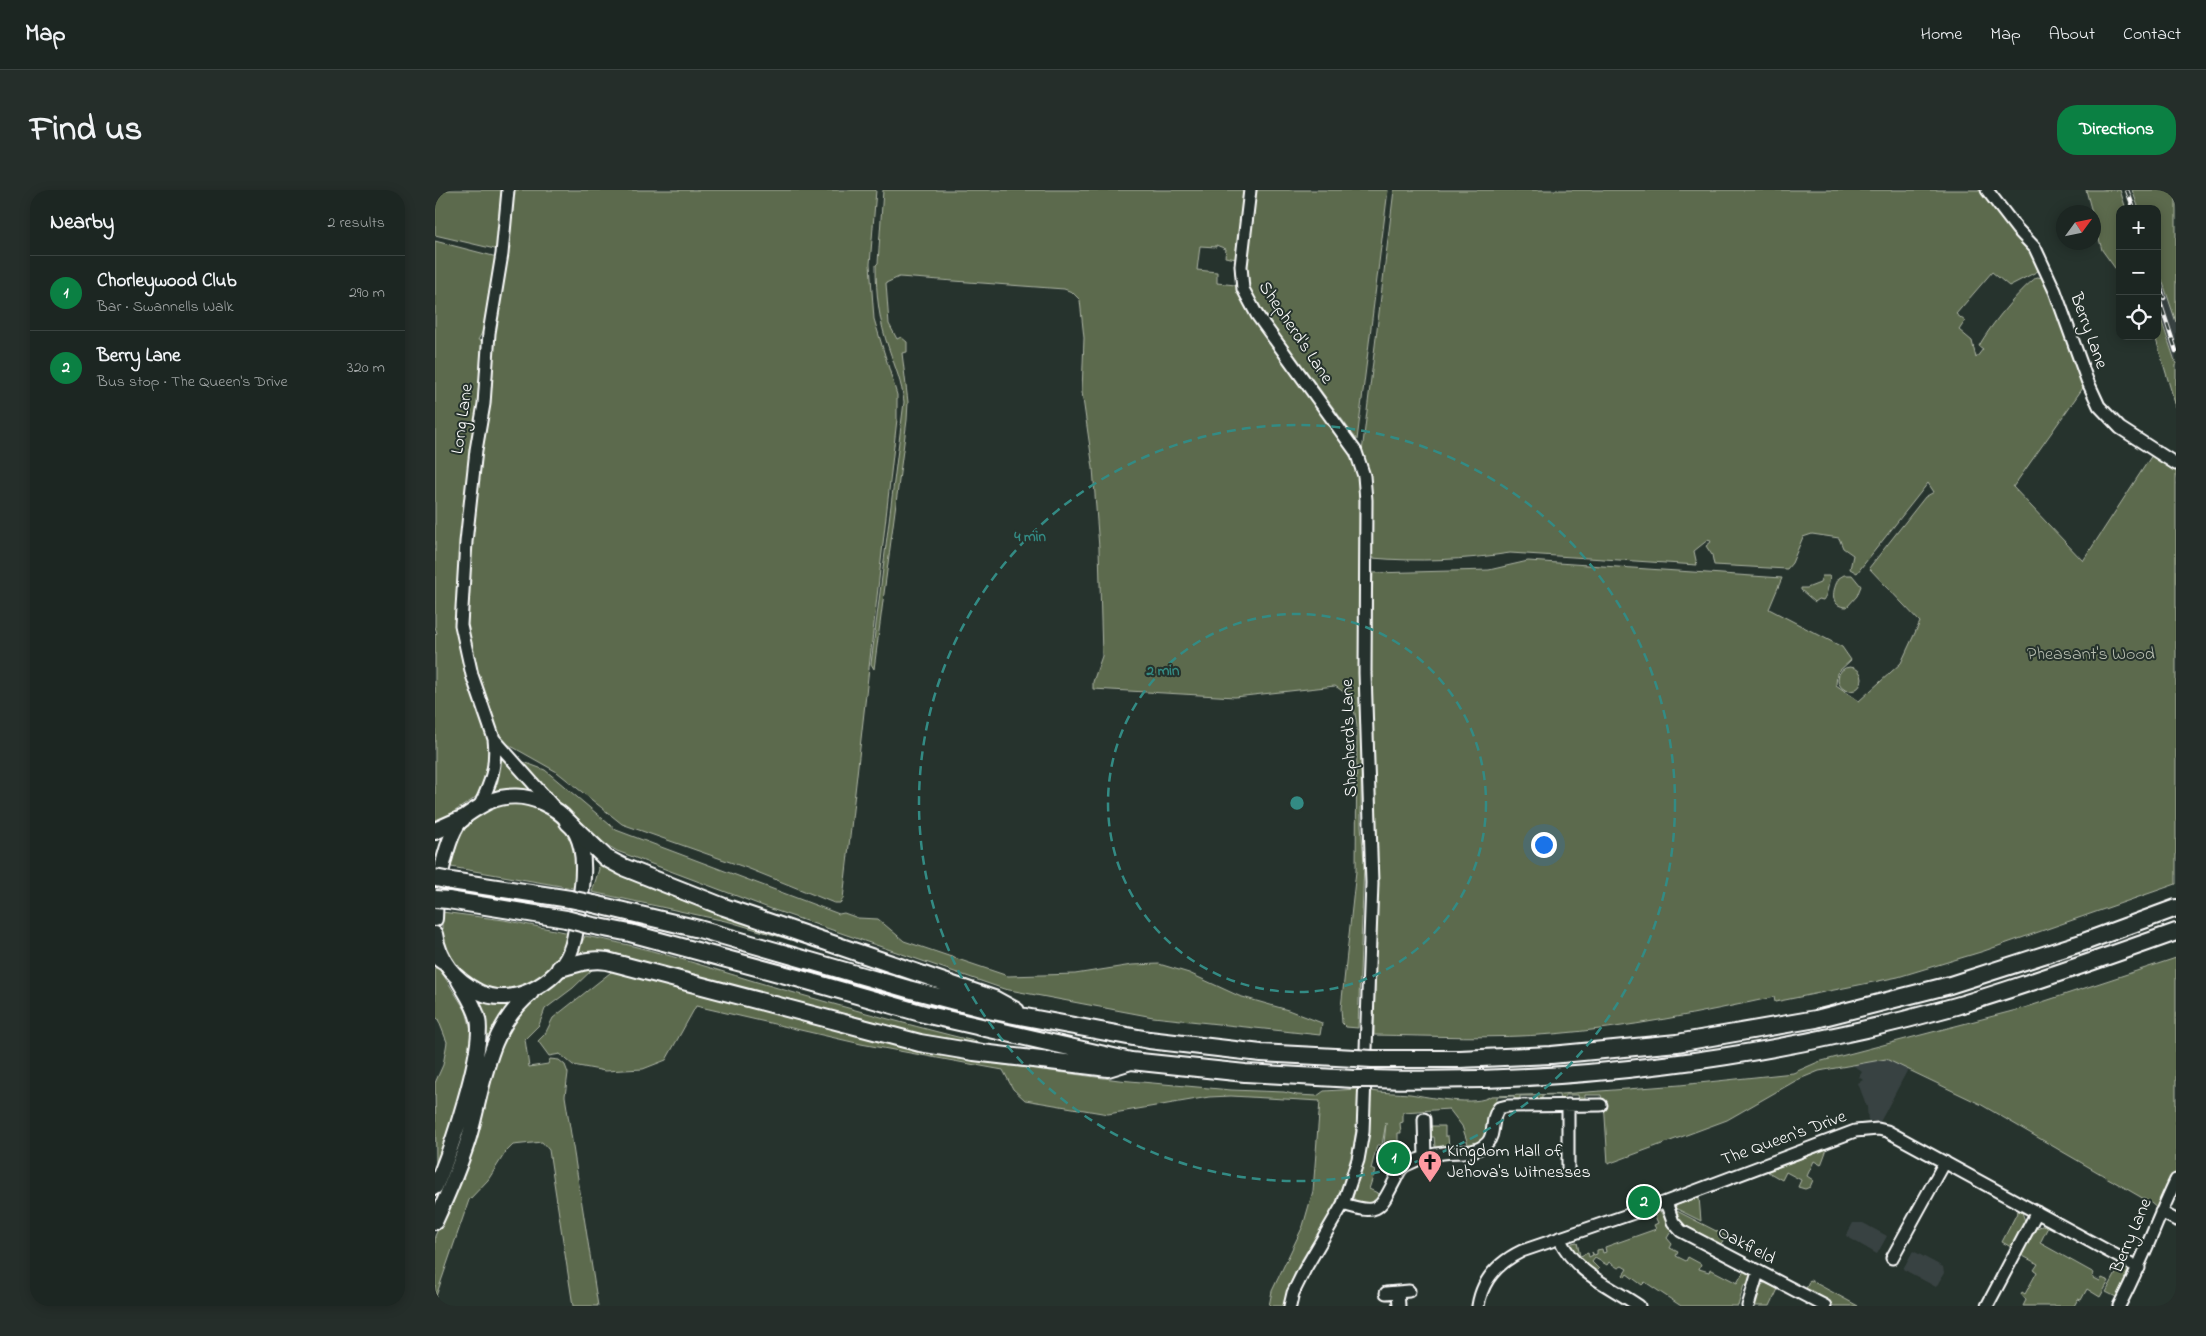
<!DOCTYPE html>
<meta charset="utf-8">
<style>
body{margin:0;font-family:"Indie Flower",sans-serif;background:#252e2a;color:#f1f3f6}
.controls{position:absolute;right:15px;top:15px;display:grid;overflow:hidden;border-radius:10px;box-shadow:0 2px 12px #0003}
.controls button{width:45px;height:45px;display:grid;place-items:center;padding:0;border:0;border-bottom:1px solid #3a4340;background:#1c2622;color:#f1f3f6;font:25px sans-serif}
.compass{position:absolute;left:1621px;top:15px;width:45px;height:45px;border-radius:50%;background:#1c2622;box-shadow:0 2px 12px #0003;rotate:57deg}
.you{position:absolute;left:1108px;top:654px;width:18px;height:18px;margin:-12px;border:4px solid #fff;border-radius:50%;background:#1a73e8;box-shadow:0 0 0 8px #1a73e833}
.badge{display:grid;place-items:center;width:32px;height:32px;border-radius:50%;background:#0b8043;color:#fff;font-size:16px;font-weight:700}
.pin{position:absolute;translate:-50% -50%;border:2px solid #fff;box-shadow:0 1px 5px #0006}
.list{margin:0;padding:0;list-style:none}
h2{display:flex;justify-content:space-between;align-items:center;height:65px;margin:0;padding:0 20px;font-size:21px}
h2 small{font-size:16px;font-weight:400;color:#a0a5a5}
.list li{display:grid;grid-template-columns:32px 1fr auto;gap:15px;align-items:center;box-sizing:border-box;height:75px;padding:0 20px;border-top:1px solid #3a4340}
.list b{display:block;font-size:19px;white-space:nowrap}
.list p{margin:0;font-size:16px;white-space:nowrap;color:#a0a5a5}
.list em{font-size:16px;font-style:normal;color:#a0a5a5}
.icon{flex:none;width:28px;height:28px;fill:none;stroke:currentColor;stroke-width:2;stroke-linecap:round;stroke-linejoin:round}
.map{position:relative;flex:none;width:1741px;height:1116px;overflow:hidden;border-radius:20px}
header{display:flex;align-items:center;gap:30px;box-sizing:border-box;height:70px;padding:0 25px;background:#1c2622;border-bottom:1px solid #3a4340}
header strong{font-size:24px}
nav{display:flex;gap:28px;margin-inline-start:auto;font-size:18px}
.intro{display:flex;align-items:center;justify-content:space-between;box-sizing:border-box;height:120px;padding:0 30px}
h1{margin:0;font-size:35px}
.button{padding:12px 22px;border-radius:20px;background:#0b8043;color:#fff;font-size:18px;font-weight:700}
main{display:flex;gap:30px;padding:0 30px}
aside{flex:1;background:#1c2622;border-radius:20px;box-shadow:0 2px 12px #0003}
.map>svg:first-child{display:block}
</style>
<header>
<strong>Map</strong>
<nav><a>Home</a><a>Map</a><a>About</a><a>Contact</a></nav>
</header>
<div class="intro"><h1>Find us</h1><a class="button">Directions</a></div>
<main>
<aside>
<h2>Nearby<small>2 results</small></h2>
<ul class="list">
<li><span class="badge">1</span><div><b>Chorleywood Club</b><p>Bar · Swannells Walk</p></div><em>290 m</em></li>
<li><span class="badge">2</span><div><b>Berry Lane</b><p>Bus stop · The Queen's Drive</p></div><em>320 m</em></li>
</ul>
</aside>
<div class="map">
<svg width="1741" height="1116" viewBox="0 0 1741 1116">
<rect width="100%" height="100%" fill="#26332d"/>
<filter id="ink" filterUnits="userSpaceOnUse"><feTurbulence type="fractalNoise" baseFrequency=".02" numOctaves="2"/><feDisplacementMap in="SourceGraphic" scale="10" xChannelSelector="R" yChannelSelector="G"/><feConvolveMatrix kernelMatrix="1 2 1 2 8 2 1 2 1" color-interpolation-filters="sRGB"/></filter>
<g filter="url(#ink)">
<path fill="#394343" d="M1722,50L1741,123V174L1722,117Z
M1451,869L1473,879L1445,932L1433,931L1432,917L1423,893L1428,890L1424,887L1427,882L1418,875Z
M1418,1033H1428L1452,1046L1442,1064L1411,1046Z
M1478,1061L1508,1077L1509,1083L1501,1097L1468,1079Z"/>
<path fill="#5c6b4d" stroke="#aeb5a6" d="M0,0H70L64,60L0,45Z
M75,0H441L435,74L439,129L462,205V229L408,709L405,713H399L312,678L187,634L122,582L67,551L56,532L33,452L32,417L35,355L59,115Z
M448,0H810L802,69L790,67L791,59L781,55V57L765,56L762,80L782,82V93L800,95L919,267L925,289L927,368L926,635L929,672L923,838L911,837L907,833L906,818L921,681L922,537C920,519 917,506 900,496L800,507L658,499V492L667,466L664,358L658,278L647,202L649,148L645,110L637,102L629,99L464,87L451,93L454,134L462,149L466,147L472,152V162L467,163L473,212L472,230L439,479L436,474L469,212C467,193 460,177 454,159C444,132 441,104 441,75L443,73Z
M816,0H953L922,250L819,109C803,76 813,35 816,0Z
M959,0H1549L1599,61L1607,79L1574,96L1557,82L1521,124L1530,131L1524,140L1537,151L1541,168L1548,159L1544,156C1555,136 1584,100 1602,87L1611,88L1650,195L1578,297L1648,371L1719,262L1730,260L1741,268V694L1549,761L1463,787L1340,812L1339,807C1266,823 1192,838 1118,844C1059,849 998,846 939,845L941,708L935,483L938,383L1054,380L1093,371L1347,388L1334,419L1407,457L1416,470L1402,483L1401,495L1424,511L1466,473L1485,432L1434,378L1490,307L1499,302L1493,293L1422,383L1415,379L1418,365L1408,358L1404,348L1377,344L1368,347L1357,373L1352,379L1279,375L1277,365L1271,356L1276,352L1274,349L1259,361L1262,375L1075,363C1030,370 982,372 937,368L932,282L927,262Z
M1651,0H1685L1691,19H1685V85L1667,60Z
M1697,0H1741V132L1722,75V19H1704Z
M0,51L62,67L49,139L43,150L49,151L51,158L23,434L53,541V583L46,602L37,610L0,634V445L2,443L0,437Z
M1722,117L1741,174V217L1720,146H1722Z
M1409,385H1417L1426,396L1422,406L1412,417C1394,417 1397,400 1404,388Z
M1387,386H1395C1394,393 1392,406 1388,410L1384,409L1380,412L1366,400V398H1372L1385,393Z
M1403 489a12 12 0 1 1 24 0a12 12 0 1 1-24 0Z
M64,566L100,604L57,605L63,591Z
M86,571L110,580L181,640L404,724L409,723L423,728L443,729L469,751L573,786L640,784L697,775L724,774L754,783L804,806L853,820L887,833L885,845L718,827L569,799L339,720L182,661C144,639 115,603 86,571Z
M83,612C113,617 136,632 143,664C145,675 143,688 143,699L16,677C25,634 39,619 83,612Z
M153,658L437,774L295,732L157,702L164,679L163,674L154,664Z
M7,722L69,730L135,743L130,766L96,797L74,802L50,799L30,787L20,776L9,758L7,741Z
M150,746C209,756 265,775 322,792C407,817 492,840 579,861L512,852L139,769Z
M1741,768V986L1724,1020L1716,1013L1545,914L1451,869L1384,881L1362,890L1292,930L1173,974L1169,911H1167L1166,905H1150V911H1144L1143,905H1130V911H1125L1124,905H1107V911H1102V906H1085V912H1079V906L1062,907C1062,915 1057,917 1054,925C1049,944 1054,948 1034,957L1027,936L1014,919L968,922V932L965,933L966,943H963V953H949L951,933L947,955H942L936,979L940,981L934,999L947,1005L936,1015L921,1012L918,1007C930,970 935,939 936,901C949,903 962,903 975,904C994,907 1041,917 1056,906L1126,904L1245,895L1358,883L1383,872L1589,818Z
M0,776L4,778L31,821L39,850L24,910L1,975L0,893L8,875L12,852L3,829L0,826Z
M159,778L138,798L110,819L104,835L90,849L94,877L113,874L115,869L124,870L130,875L133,883L130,906L163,1116H138L114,960L107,952L78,955L70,963L53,990L34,1010L0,1109V1046L19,1003L71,836L90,812L130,782Z
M180,779L305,811L428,847L569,875L684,890L796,900L849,902L862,905L882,906L889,901L923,899C924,936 917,973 903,1007C894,1031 877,1051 865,1073C857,1086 853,1102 848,1116H834L837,1101L868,1036L878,1001L885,911L796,906L774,907L673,924L590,910L578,899L568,880L426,854L261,816L231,870L208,879L170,881L138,875L125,864L114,866L103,851L110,844L118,828Z
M35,805L81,812L54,851L49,850Z
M994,936H1010V946H1013L1014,957H1000L999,947H994Z
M1392,959L1386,975L1379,971L1372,986L1378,990L1375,997L1370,999L1363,997L1366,990L1351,982L1347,990L1333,982V981Z
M1264,1007L1266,1031L1240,1018L1242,1015Z
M1238,1019L1291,1046L1285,1055L1245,1034Z
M1225,1021L1237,1040L1232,1048L1237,1054L1235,1058L1243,1062L1241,1066L1251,1071L1253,1067L1266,1074L1264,1079L1274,1082L1275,1079L1302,1093L1309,1081L1316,1084L1315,1096L1309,1095L1303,1116H1246L1210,1092L1207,1095L1192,1084L1190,1087L1188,1085L1192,1079L1187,1076L1183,1078L1174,1072L1172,1075L1160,1068L1157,1072L1164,1079L1160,1082L1145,1072L1135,1057L1137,1053L1142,1052L1145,1066L1153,1063L1154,1067L1158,1065L1157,1062L1159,1065L1162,1064V1060L1167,1059L1168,1063L1171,1062L1170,1057L1221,1039L1219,1035L1223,1033L1219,1024Z
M1583,1021L1587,1022L1590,1031L1576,1057L1567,1052Z
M1610,1035L1613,1037L1605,1053L1659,1083L1657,1087L1665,1091L1667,1088L1674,1091L1665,1107L1652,1099L1646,1110L1643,1109L1639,1116H1588L1591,1110L1586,1104L1587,1102L1590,1104L1602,1082L1599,1080L1603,1074L1586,1065L1601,1038Z
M1685,1076L1693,1080L1695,1085L1685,1109L1671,1102Z
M1375,1090L1423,1116H1399L1370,1101Z
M1330,1093L1343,1099L1335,1116H1318L1325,1096Z"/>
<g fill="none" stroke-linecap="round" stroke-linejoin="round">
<g stroke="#fff" stroke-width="15">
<path id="minor" d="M815,0L806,76L808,99L822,125L921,262L929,286L931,310L930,483L937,693L928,942L923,970L908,1014L870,1079L858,1103L855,1116
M1552,0L1582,39L1600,58L1620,101L1652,190L1664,216L1685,238L1741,274
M59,549L119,617
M44,617C56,593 62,576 59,549L37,485L26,435L31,352L41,260L49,214L54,143L67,64L73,0
M1133,915V978
M989,929L990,968
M1231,1012L1238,1032L1246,1041L1390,1116
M908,1014C943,1025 944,1021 960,990C963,984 965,978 971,975C981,970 997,964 1008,963C1023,961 1040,965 1052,953C1061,944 1055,928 1064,918L1072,916L1166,915
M1726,1022L1741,1030
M1124,1048C1142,1085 1172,1094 1204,1116
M1457,1068L1510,972
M963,1102L964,1116
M951,1103L974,1101
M1043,1116C1047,1090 1064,1072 1087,1061L1231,1012L1420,941L1443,939L1452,941L1704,1078
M1313,1116L1323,1082
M1552,1116L1602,1022
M1684,1116C1706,1075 1721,1032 1741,990"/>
</g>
<g stroke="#fff" stroke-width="18">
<path id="major" d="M0,729C0,707 11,643 28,628C35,622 44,617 53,612C71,604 91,605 108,613C155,634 151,677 144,718C142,732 141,748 135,762C122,794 76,818 44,802C20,790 4,771 0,744
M0,997C14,966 50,860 43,829C40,816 31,803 24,791
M0,1032C13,1004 25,976 34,947C49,895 52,839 96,803"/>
</g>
<g stroke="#fff" stroke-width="20">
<path id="highway" d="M133,632L171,668L188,677L289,717L559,809L581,821
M0,641L27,629
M16,691L135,709
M13,710L131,729
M159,714L264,739L473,799L558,821L714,850L826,863L920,868
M154,735L195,743L362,788L489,824L696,871L810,883L919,889
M0,765L8,771
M125,778C142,774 154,768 172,771L485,853L539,862L673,878L696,871
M937,869H1024L1116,865L1242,853L1381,829L1515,795L1646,753L1741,718
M936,889C1131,895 1333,869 1521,816C1595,794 1668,768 1741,742"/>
</g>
<use href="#minor" stroke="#26332d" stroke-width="11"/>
<use href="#major" stroke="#26332d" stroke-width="14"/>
<use href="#highway" stroke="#26332d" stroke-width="16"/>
<g stroke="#fff" stroke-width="4.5">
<path id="rail" d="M1692,0L1699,19
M1722,89L1729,108
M1722,103L1741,161"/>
</g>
<use href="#rail" stroke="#26332d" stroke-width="2.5" stroke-dasharray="8" stroke-linecap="butt"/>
<g stroke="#fff" stroke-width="20" stroke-linecap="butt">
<path id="highway-bridge" d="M0,688L16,691
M0,709L13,710
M135,709L159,714
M131,729L154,735
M920,868L937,869
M919,889H936"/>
</g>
<use href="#highway-bridge" stroke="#26332d" stroke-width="16"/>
</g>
</g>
<g fill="none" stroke="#338b84" stroke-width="2.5" stroke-dasharray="9 6">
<circle cx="862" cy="613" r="189"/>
<circle cx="862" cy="613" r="378"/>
</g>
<defs>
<g id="church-pin" transform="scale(1.25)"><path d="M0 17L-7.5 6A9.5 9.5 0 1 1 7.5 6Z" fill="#ff9aa2" stroke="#26332d"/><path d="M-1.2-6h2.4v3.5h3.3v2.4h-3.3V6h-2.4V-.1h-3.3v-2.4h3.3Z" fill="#111"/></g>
</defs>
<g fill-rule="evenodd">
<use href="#church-pin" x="995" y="972"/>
</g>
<g text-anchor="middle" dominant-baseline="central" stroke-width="4" stroke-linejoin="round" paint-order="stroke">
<g font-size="18" fill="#fff" stroke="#26332d">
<text transform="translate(1653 141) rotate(70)">Berry Lane</text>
<text transform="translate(860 143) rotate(56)">Shepherd's Lane</text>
<text transform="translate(28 229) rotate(-82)">Long Lane</text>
<text transform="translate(915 548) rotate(-92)">Shepherd's Lane</text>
<text transform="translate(1349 949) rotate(-20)">The Queen's Drive</text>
<text transform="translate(1697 1046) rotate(-67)">Berry Lane</text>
<text transform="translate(1311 1056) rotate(28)">Oakfield</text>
</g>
<g font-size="18" fill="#b6bcaf" stroke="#26332d">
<text x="1656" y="465">Pheasant's Wood</text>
</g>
<g font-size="18" fill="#fff" stroke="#26332d" text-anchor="start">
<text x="1012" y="962">Kingdom Hall of<tspan x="1012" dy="21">Jehova's Witnesses</tspan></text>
</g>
</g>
<circle cx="862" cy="613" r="8" fill="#338b84" stroke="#26332d" stroke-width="2.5"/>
<g font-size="15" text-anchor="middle" font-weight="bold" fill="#338b84" stroke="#26332d" stroke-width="4" stroke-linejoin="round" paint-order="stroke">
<text x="595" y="351">4 min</text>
<text x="728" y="485">2 min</text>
</g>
</svg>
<div class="controls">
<button>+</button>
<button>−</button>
<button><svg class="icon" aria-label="locate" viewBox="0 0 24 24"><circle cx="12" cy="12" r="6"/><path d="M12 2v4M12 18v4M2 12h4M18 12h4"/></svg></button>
</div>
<svg class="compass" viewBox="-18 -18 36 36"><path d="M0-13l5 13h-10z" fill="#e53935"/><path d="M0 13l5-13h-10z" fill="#a0a5a5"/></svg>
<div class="you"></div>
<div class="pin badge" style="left:959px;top:968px">1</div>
<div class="pin badge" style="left:1209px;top:1012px">2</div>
</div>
</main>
